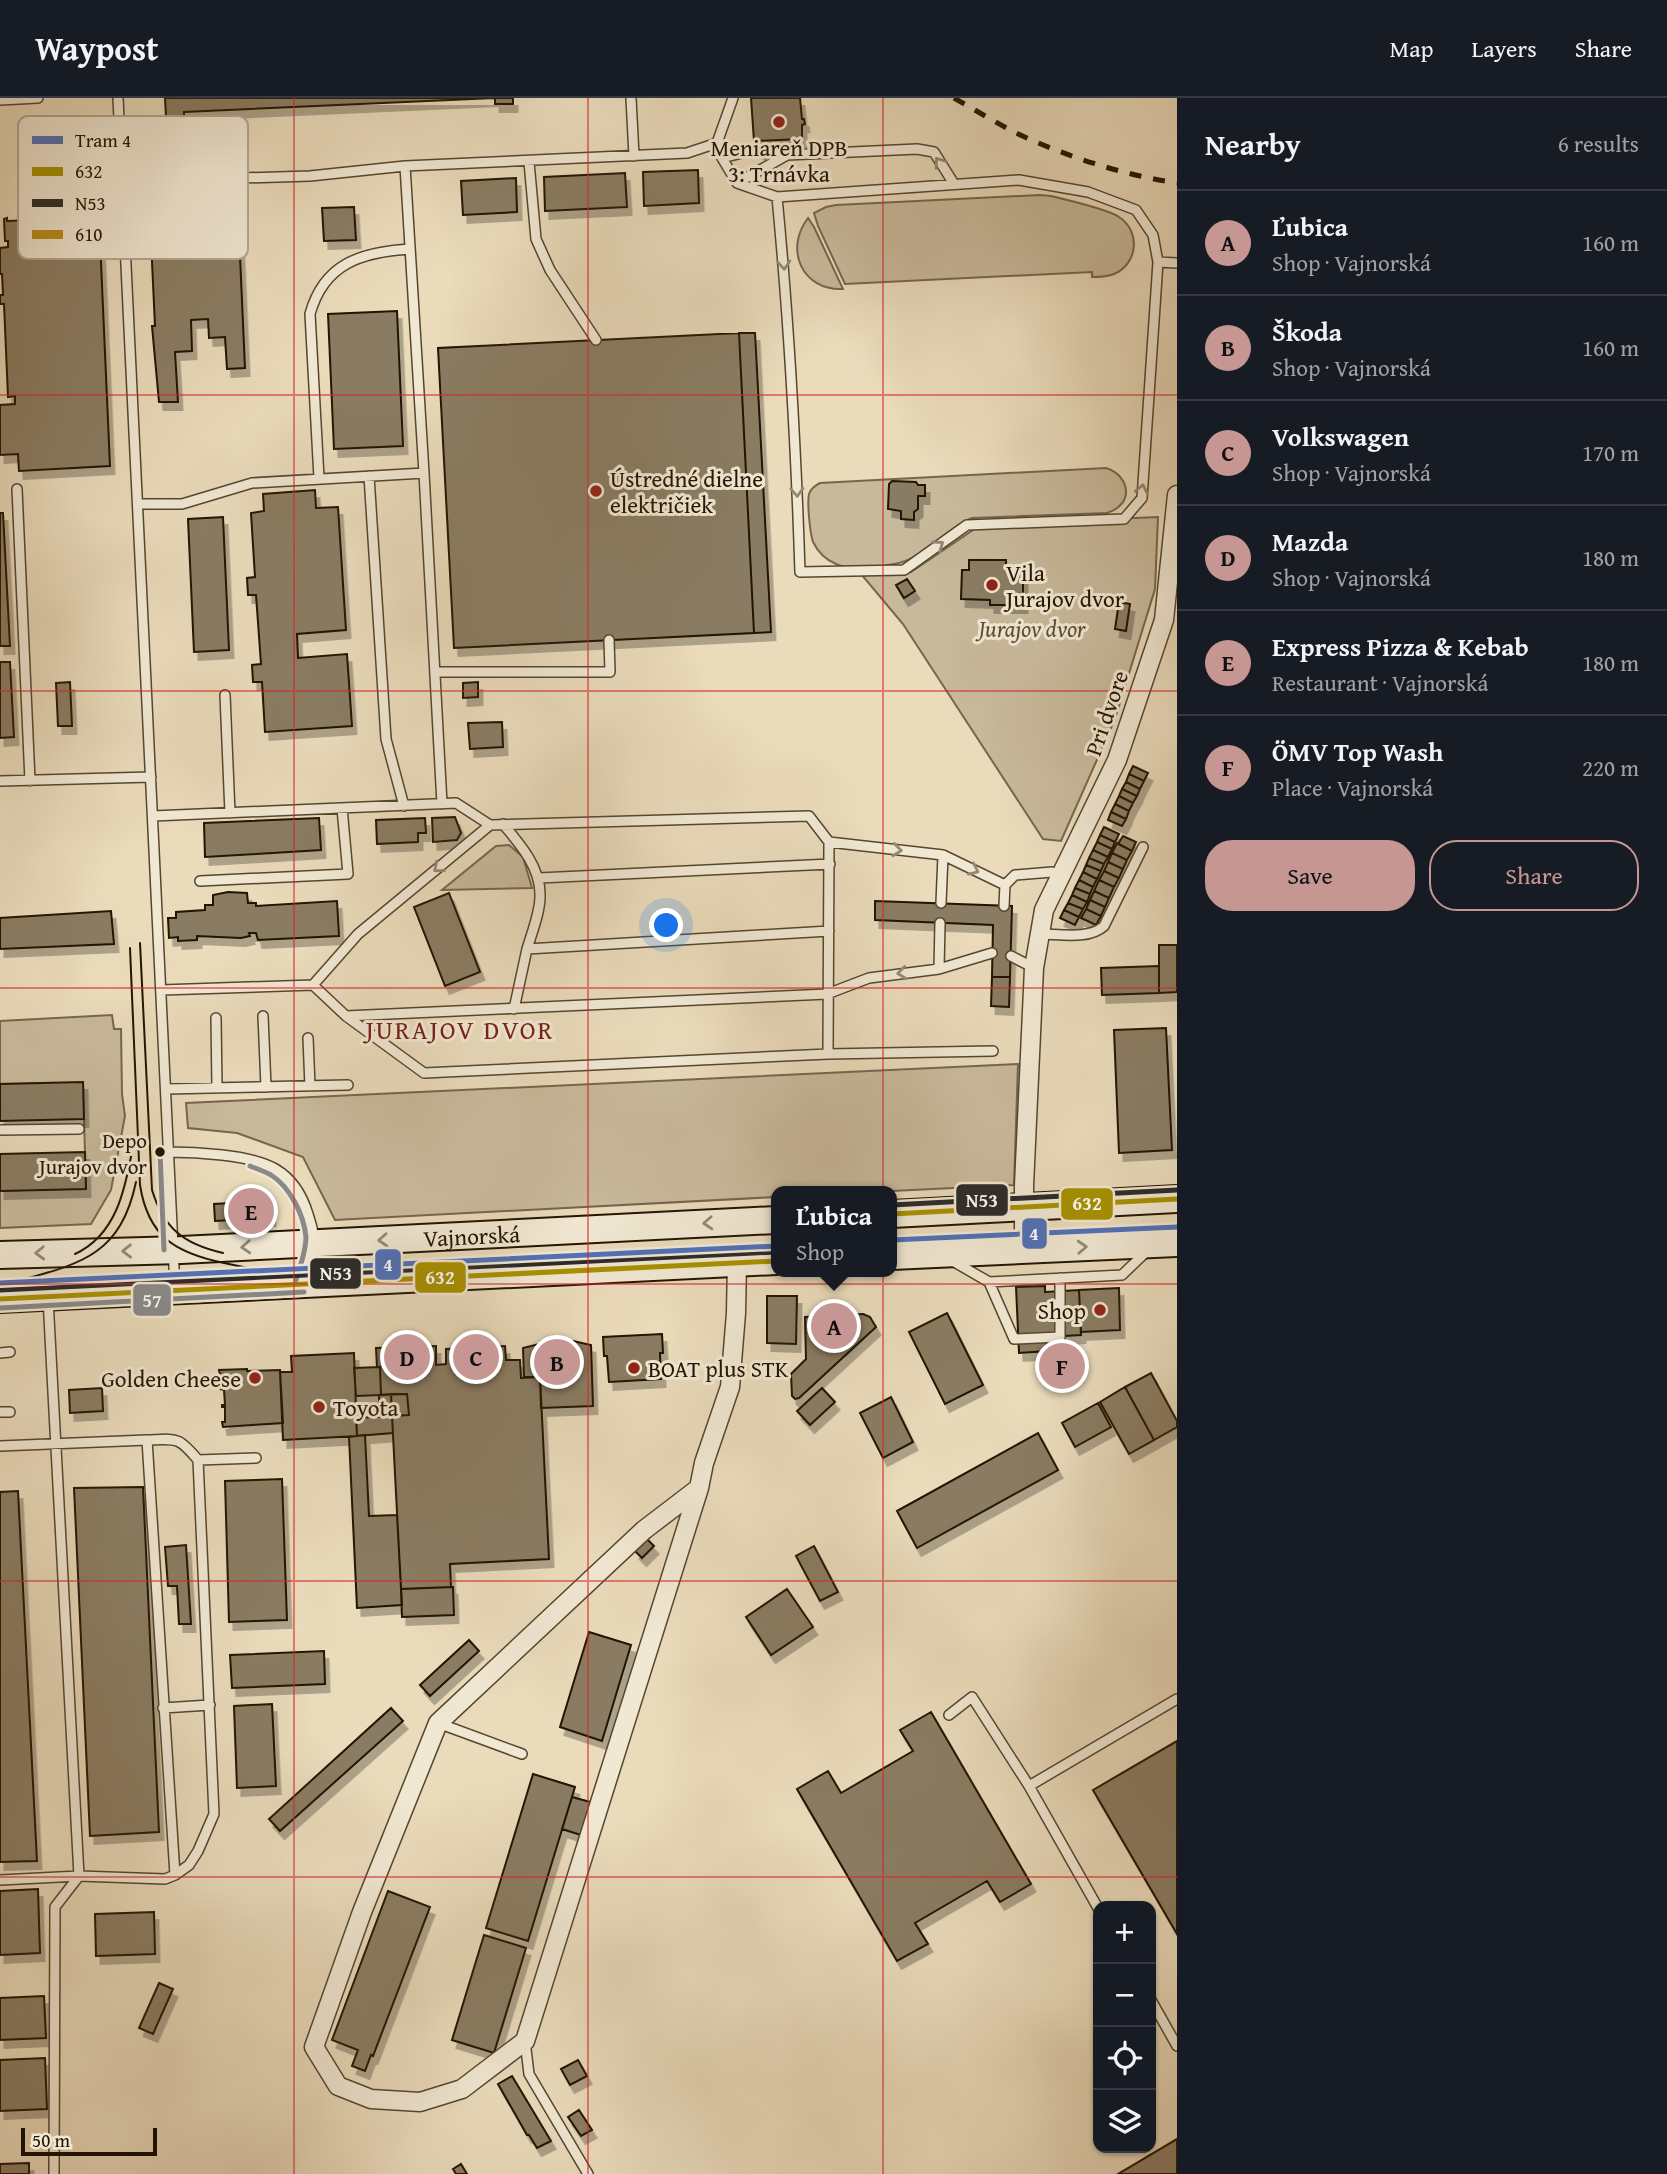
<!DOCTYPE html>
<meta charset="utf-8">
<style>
body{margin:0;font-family:"Gentium Book Plus",serif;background:#20242c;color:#f1f3f6}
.controls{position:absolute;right:21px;bottom:21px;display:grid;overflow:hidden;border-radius:14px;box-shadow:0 2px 5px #0004}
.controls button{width:63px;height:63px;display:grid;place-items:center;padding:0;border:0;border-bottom:2px solid #363941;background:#171b24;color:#f1f3f6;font:35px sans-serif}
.scale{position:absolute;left:21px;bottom:18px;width:136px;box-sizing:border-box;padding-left:7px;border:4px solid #231401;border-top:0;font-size:19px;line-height:24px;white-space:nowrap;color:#231401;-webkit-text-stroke:5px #f1e8d3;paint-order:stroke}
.you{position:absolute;left:667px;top:828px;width:24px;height:24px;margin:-18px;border:5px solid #fff;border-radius:50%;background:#1a73e8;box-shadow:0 0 0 10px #1a73e833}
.badge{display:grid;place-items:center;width:46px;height:46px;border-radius:50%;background:#c59692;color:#111;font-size:23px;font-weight:700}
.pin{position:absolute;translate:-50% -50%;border:4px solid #fff;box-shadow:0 2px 7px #0006}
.popup{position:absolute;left:771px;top:1088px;width:126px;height:91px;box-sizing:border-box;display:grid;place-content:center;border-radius:14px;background:#171b24;filter:drop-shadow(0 2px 5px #0005);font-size:23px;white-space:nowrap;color:#9ea1a6}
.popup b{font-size:26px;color:#f1f3f6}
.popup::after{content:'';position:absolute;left:50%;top:100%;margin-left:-14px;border:14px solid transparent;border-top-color:#171b24}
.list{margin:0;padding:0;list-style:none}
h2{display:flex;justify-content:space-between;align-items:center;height:91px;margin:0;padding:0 28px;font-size:30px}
h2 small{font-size:23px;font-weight:400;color:#9ea1a6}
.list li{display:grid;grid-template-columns:46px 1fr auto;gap:21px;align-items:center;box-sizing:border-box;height:105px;padding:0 28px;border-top:2px solid #363941}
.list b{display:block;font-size:26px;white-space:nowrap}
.list p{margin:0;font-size:23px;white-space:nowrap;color:#9ea1a6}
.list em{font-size:23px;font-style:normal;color:#9ea1a6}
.actions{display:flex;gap:14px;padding:21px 28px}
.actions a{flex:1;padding:16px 0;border:2px solid #c59692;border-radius:28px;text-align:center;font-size:24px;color:#c59692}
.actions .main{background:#c59692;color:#111}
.icon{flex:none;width:38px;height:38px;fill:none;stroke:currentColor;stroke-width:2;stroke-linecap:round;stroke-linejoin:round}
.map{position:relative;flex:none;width:1177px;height:2076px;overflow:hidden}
header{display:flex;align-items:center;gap:42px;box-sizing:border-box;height:98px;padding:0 35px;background:#171b24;border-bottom:2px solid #363941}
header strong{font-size:33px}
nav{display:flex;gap:38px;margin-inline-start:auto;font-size:24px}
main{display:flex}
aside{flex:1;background:#171b24}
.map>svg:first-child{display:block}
</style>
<header>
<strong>Waypost</strong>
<nav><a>Map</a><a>Layers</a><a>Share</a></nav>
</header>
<main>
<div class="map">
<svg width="1177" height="2076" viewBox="0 0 1177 2076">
<defs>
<filter id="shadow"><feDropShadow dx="4.5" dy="8" stdDeviation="0" flood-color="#0004"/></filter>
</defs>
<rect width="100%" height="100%" fill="#eadbbb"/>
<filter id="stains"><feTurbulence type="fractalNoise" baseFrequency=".00286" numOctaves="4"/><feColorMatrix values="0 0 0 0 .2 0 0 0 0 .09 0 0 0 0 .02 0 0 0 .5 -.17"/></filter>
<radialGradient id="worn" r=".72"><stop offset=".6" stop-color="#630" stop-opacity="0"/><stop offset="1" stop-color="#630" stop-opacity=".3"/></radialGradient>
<path fill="#c8b99b" stroke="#76664e" stroke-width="2" d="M1040,97L1051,98C1067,102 1108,111 1119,119C1141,133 1138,166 1114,176C1107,179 1100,179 1092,179V174L845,186L818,128L814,115L826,109L836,107Z
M808,120L814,129L843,191C802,193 784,151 808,120Z
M1106,370C1131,378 1134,407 1107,415L972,420C944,431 925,461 894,466C878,469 851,474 836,466C826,462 818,454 813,444C810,435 807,405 809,396C811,390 816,387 820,385Z
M1158,419L1155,491L1115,621L1061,743L1043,741L903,526L861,476L911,474L982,426Z
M509,747L523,759L532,790L442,792L496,748Z
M112,917L114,931H121L122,996L125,1018L111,1092L91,1126L0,1130V1093L86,1090L83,985L0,986V923Z
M1018,966L1014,1087L892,1093H776V1099L335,1122L303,1059L237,1035L188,1030L186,1005Z"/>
<path fill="#8a7b62" stroke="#231401" stroke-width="2" filter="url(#shadow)" d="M165,0H513V6H495V0L184,14V19H166Z
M751,0H800L802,21H804L805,26L802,27V41L754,43Z
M698,72L699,105L644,108L643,74Z
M625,75L627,109L545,113L544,79Z
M516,80L517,114L463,117L461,83Z
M354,109L356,142L324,143L322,110Z
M238,113L245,270L227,271L225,239L209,240L208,221L191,222L192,253L175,254L178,304H159L152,228H155L150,121L221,118V114Z
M99,119L110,368L19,373L18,356L0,357V307L15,306V298L8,299L4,206H0V197H3L2,176H0V150L8,149V143H5L4,121L7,120V123L33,122Z
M397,213L403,348L334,351L328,216Z
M739,235L754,535L454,550L438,250Z
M739,235H755L771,534L754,535Z
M892,383L916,384L918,387H925V398H918V411L914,414V422L901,421V413L888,411L889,386Z
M315,392L316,410L338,409L346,532L297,536L298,560L347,556L352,628L265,634L262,584H253L252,567L261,566L256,497H248L247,480L255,479L251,415L264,413L263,396Z
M0,415H3L10,548H0Z
M223,419L229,552L194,554L188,421Z
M969,462H1006V472L1023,473V507H990V502L961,501L962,472H969Z
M907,481L915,493L904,500L896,487Z
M1119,504L1130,506L1126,533L1115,531Z
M0,564H10L14,639L0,640Z
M70,584L72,628H58L56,585Z
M478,584V599L463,600V585Z
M502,624L503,649L470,651L468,625Z
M1133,668L1148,675L1144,683L1129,676Z
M1129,676L1144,683L1140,691L1126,684Z
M1126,684L1140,691L1137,698L1122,691Z
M1122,691L1137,698L1133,705L1119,698Z
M1119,698L1133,705L1129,713L1115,706Z
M1115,706L1129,713L1126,721L1111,714Z
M1111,714L1126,721L1122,728L1108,722Z
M455,719L461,735L457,742L433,744L432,720Z
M319,720L321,752L205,759L204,725Z
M425,720L426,735H418V744L377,746L376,722Z
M1104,729L1119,736L1115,744L1100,737Z
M1100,737L1115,744L1112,751L1097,744Z
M1123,738L1136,744L1132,753L1118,746Z
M1097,744L1112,751L1108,759L1093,752Z
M1117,745L1132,753L1127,762L1112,755Z
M1093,752L1108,759L1104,766L1089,760Z
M1112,755L1127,762L1123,771L1108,764Z
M1089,760L1104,766L1101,773L1086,767Z
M1108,764L1123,771L1119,780L1104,773Z
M1086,767L1101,773L1097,781L1083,774Z
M1104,773L1119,780L1114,789L1099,782Z
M1083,774L1097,781L1093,789L1079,782Z
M1079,782L1093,789L1090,796L1075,790Z
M1099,782L1114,789L1109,800L1094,793Z
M1075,790L1090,796L1087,804L1072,797Z
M1094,793L1109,800L1105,809L1090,802Z
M228,794L247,795L248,805H256V808L337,803L339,838L258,842L256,835H249L250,838L241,840L197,838V842L178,843V839L169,840L168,820H176V814L205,812V807H213V797Z
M449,795L480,874L445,888L414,809Z
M1072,797L1087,804L1083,811L1068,805Z
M1090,802L1105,809L1101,818L1086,811Z
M875,803L1012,808L1010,879H992L993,827L875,822Z
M1068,805L1083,811L1079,819L1064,812Z
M1086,811L1101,818L1096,827L1081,820Z
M1064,812L1079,819L1075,827L1060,820Z
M111,813L114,846L0,851V820Z
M1159,847H1177V894L1159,895Z
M1159,868V895L1102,897L1101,870Z
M992,879H1010L1009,909L991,908Z
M1166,930L1172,1052L1119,1055L1114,932Z
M83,984L84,1021L0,1023V986Z
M85,1054L86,1091L0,1093V1056Z
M270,1104L271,1120L232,1122L231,1105Z
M231,1105L232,1122L215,1123L214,1106Z
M1045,1188V1194L1079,1192L1081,1237L1047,1239L1048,1253L1019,1255L1016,1189Z
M1119,1190L1120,1232L1081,1234L1079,1192Z
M767,1198H797L796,1246L767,1245Z
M947,1215L983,1287L945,1306L909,1234Z
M863,1216L870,1219L876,1229L799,1300L795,1301L792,1298L791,1276L806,1261L805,1219Z
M662,1236L663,1255H660L661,1281L609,1284L607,1258H604L603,1239Z
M551,1243H573L591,1247L593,1308L541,1310L540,1279H524L523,1250Z
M469,1245H482V1249L505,1248L506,1262H520L521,1280L540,1279L549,1461L450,1466L451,1489L401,1491L392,1318L409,1317L407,1296L381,1297L380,1269H377L376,1250L436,1248V1267L446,1266V1251L469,1250Z
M1077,1251L1079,1276L1047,1279L1045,1254Z
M354,1255L357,1338L283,1342L280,1274H292L291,1258Z
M380,1269L381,1297L356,1298L354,1270Z
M247,1271V1273L280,1272L283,1325L223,1329L222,1324H225V1309H222V1307H225L224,1292L220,1291H224L223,1276L220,1277L219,1272Z
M1151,1275L1177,1323V1329L1154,1342L1125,1289Z
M1125,1289L1154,1342L1129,1356L1100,1304Z
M102,1290L103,1313L70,1315L69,1292Z
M822,1290L835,1304L810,1327L797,1313Z
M391,1296H407L409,1317L392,1318Z
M391,1296L392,1318L379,1319V1297Z
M891,1299L913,1344L883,1360L860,1315Z
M1098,1305L1111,1329L1075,1349L1062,1325Z
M392,1318L393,1335L357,1338L356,1320Z
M1038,1335L1058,1372L917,1450L897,1413Z
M365,1337L369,1418L397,1417L402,1507L357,1510L349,1339Z
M282,1381L287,1522L229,1524L225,1383Z
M143,1389L159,1734L90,1738L74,1390Z
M18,1393L37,1763L0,1764V1394Z
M647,1441L654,1448L642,1460L635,1453Z
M186,1447L191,1526H179L177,1488H168L165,1449Z
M814,1448L838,1494L820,1503L796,1458Z
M453,1489L454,1517L402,1519L401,1491Z
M787,1491L813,1529L771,1557L746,1519Z
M589,1534L631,1547L602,1643L560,1629Z
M469,1542L479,1553L430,1598L420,1587Z
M324,1553L325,1586L232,1590L230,1557Z
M272,1606L276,1688L237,1690L234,1608Z
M391,1610L403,1623L280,1733L269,1721Z
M931,1614L1031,1786L1000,1804L987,1783L915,1825L928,1846L897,1863L797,1691L828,1673L841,1695L913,1653L900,1632Z
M1177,1643V1836L1093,1692Z
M533,1676L575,1689L528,1843L486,1830Z
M572,1699L594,1705L584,1738L562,1731Z
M38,1791L40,1855L0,1857V1793Z
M388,1793L430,1809L373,1958L371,1957L365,1973L352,1968L358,1952L332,1942Z
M154,1814L155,1856L96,1858L95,1816Z
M484,1837L526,1850L494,1955L452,1942Z
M159,1885L173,1891L153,1936L139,1930Z
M44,1898L46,1940L0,1942V1900Z
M45,1960L47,2011L0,2013V1962Z
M578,1962L587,1978L570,1987L561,1971Z
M512,1978L551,2043L537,2050L529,2037H527L498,1986Z
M579,2012L592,2032L581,2038L568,2019Z
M1177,2041V2076H1118Z
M29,2065V2076H0V2066Z
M461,2066L467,2076H456L453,2071Z"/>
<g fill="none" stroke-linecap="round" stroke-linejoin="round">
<g stroke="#554630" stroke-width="12">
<path id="service" d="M118,0L175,1191
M631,0L634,58
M0,2L38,0
M717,45L722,60L737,85L777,99L1019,82L1088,94L1136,112L1153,137L1158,164L1142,400L1124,421L967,427L904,472L800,474C796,349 789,224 777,99
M722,60L746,54L787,57L917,51L934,54L954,86
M529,64L536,141L550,172L596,242
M405,68L424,375
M737,85L787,57
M122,86L175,82L310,78L405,68L687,55L717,45L733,0
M1158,164L1177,165
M369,378L386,641L404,708
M319,380L310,216C324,165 362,154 410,151
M17,391L30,683
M138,406H182L252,385L424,375L442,706
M435,574H610L609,542
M225,597L230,715
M0,683L151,679
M153,718L456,705L490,727L809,718L829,744L828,956L424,975L346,918L313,887L161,892
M503,726C520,746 541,770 540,798C540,815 532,834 527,851
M829,744L943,757L941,805
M943,757L1005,787
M539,780L830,766
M200,783L348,776L342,710
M1004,808L1005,787L1015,777L1052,774L1061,777
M1040,836C1059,836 1089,842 1104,828L1143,749
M1011,858L1034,870
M939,871L940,825
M313,887L358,836L490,727
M514,911L527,851L829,833
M263,918L266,989
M346,918L827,896L869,880L939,871L992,855
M216,920L217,990
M308,940L310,988
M828,956L993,953
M166,991L348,987
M0,1032L79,1031
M169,1054C187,1054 204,1055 222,1057C266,1062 294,1071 308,1116C311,1126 315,1136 314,1147C312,1159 308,1172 305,1184
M951,1162L989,1184L1122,1177L1148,1152
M989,1184L1014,1241L1060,1239V1180
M48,1201L79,1778L55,1809L54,2076
M0,1255L10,1254
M0,1314H10
M147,1342C177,1341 178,1338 198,1362L256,1360
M0,1348L147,1342L175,1777L165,1781L79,1778L0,1782
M163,1610L210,1607
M949,1617L972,1599L1029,1688
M438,1625L522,1656
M175,1777L189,1767L198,1753L214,1716L198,1362
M1098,1810L1029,1688L1177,1601
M1151,1902L1177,1948
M525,1943L529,1976L588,2076"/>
</g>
<g stroke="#554630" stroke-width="21">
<path id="minor" d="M1024,1152V1088L1034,870L1044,812L1117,662L1164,522L1177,397
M699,1390L525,1943L462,1991L420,2004L371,2001L338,1988L314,1949L362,1814L438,1625L644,1432L699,1390L704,1365L730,1289L736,1215L737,1165"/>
</g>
<g stroke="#231401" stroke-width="30">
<g id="secondary">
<path d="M892,1116L1177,1101"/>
<path id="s1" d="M0,1157L181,1152L776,1122"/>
<path d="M892,1158L1177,1145"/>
<path d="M0,1201L776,1163"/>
</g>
</g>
<use href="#service" stroke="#f1e8d3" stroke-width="9"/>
<use href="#minor" stroke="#f1e8d3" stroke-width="18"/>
<use href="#secondary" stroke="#f1e8d3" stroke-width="26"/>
<path stroke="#231401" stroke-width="2" d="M140,845L152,1092C164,1131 184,1146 223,1155
M130,850L140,1087C148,1139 176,1155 224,1165C237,1168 249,1171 262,1172
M75,1156C116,1137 125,1092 132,1053
M14,1184C79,1166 120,1159 136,1084"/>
<path stroke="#231401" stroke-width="5" stroke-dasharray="12 12" stroke-linecap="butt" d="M954,0C975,12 995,24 1016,35C1065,58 1123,77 1177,85"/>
<g stroke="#f1e8d3" stroke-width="10">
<path id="bus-1" d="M892,1116L1177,1101
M0,1201L776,1163"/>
</g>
<g stroke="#f1e8d3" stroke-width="10">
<path id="bus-2" d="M160,1054L164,1152
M250,1068C257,1071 264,1073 271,1077C290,1089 304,1117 306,1139C306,1153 300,1169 296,1182
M0,1210L304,1194"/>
</g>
<g stroke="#f1e8d3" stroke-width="10">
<path id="bus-3" d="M892,1107L1177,1092
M0,1192L776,1154"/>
</g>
<use href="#bus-1" stroke="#a79100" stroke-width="5"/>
<use href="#bus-2" stroke="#898989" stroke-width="5"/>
<use href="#bus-3" stroke="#2b2a29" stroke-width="5"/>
<g stroke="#f1e8d3" stroke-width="10">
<path id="tram-1" d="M892,1142L1177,1129
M0,1185L776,1148"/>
</g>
<use href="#tram-1" stroke="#5071b9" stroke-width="5"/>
</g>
<defs><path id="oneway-chevron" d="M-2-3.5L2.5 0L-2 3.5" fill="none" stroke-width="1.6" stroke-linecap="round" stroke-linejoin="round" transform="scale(1.75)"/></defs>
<g stroke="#948974">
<use href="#oneway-chevron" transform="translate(939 64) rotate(-126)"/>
<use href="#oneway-chevron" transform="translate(784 167) rotate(85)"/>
<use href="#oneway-chevron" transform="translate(1142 391) rotate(-79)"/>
<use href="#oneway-chevron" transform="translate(797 394) rotate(88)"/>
<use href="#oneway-chevron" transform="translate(939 447) rotate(-35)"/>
<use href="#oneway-chevron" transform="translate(897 752) rotate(6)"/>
<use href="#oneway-chevron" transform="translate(438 770) rotate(140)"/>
<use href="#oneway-chevron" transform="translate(974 772) rotate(25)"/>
<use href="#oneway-chevron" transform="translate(902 875) rotate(173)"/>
<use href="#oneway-chevron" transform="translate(708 1125) rotate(177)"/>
<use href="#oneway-chevron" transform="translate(383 1142) rotate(177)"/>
<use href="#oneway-chevron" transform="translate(246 1149) rotate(177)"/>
<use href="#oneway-chevron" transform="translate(1082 1149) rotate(-3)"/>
<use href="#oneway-chevron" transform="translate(127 1153) rotate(179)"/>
<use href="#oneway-chevron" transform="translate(40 1155) rotate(178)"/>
</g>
<path fill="none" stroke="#d62828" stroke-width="2" stroke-opacity="0.55" d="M294,0V2076M588,0V2076M883,0V2076M0,297H1177M0,593H1177M0,890H1177M0,1186H1177M0,1483H1177M0,1779H1177"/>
<g fill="#8f2418" stroke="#f1e8d3" stroke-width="2.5">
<circle cx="779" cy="24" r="7"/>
<circle cx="596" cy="393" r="7"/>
<circle cx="992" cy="487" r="7"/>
<circle cx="1100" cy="1212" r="7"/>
<circle cx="634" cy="1270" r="7"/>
<circle cx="255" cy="1280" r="7"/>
<circle cx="319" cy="1309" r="7"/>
</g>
<circle fill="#231401" stroke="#f1e8d3" stroke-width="2.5" cx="160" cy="1054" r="6"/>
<g text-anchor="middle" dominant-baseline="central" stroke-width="6" stroke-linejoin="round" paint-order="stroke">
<g font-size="21" fill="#231401" stroke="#f1e8d3" text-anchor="end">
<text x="147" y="1042">Depo<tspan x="147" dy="26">Jurajov dvor</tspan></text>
</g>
<g font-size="23" fill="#231401" stroke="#f1e8d3" text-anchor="start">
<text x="779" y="49" text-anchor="middle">Meniareň DPB<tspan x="779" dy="26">3: Trnávka</tspan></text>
<text x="610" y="380">Ústredné dielne<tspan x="610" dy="26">električiek</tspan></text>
<text x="1006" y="474">Vila<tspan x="1006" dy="26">Jurajov dvor</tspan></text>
<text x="1086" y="1212" text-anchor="end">Shop</text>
<text x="648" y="1270">BOAT plus STK</text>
<text x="241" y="1280" text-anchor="end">Golden Cheese</text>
<text x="333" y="1309">Toyota</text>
</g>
<g font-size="23" font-style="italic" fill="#5d4e37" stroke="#f1e8d3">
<text x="1032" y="530">Jurajov dvor</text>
</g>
<g font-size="23" fill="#231401" stroke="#f1e8d3">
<text transform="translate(1106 615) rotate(-71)">Pri dvore</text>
<text stroke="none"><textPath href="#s1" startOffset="472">Vajnorská</textPath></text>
</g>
<g font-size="26" letter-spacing="2" fill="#7a1f14" stroke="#f1e8d3">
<text x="460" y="931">JURAJOV DVOR</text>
</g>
</g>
<rect x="18" y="18" width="230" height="143" rx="10" fill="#f1e8d3" stroke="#b3a894" stroke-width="2"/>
<rect x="32" y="38" width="31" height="8" fill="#5071b9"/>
<rect x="32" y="69" width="31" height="9" fill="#a79100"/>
<rect x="32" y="101" width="31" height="8" fill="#2b2a29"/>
<rect x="32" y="132" width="31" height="9" fill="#b98e18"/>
<g font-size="19" fill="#231401">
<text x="75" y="49">Tram 4</text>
<text x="75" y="80">632</text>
<text x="75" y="112">N53</text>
<text x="75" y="143">610</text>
</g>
<g stroke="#f1e8d3" stroke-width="2.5">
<rect x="955" y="1085" width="54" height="34" rx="7" fill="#2b2a29"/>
<rect x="1060" y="1089" width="54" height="34" rx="7" fill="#a79100"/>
<rect x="1021" y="1119" width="27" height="33" rx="7" fill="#5071b9"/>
<rect x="374" y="1150" width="28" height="33" rx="7" fill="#5071b9"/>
<rect x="309" y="1159" width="53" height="33" rx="7" fill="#2b2a29"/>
<rect x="414" y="1163" width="53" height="33" rx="7" fill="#a79100"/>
<rect x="132" y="1185" width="40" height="34" rx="7" fill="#898989"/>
</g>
<g font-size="19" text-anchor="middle" font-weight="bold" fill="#fff">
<text x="982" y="1109">N53</text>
<text x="1087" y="1112">632</text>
<text x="1034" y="1142">4</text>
<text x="388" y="1173">4</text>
<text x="336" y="1182">N53</text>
<text x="440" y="1186">632</text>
<text x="152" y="1209">57</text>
</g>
<rect width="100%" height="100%" filter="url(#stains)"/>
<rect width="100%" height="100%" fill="url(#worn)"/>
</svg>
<div class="controls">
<button>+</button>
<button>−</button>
<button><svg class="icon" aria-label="locate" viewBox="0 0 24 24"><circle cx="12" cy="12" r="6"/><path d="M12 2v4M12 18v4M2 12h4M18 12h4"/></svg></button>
<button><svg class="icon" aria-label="layers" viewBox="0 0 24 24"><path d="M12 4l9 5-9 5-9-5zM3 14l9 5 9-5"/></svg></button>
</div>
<div class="scale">50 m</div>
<div class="you"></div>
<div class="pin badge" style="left:834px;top:1228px">A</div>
<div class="popup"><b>Ľubica</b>Shop</div>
<div class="pin badge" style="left:557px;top:1264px">B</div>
<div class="pin badge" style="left:476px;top:1259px">C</div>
<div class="pin badge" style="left:407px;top:1259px">D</div>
<div class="pin badge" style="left:251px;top:1113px">E</div>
<div class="pin badge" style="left:1062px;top:1268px">F</div>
</div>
<aside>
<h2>Nearby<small>6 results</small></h2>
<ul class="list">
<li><span class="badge">A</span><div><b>Ľubica</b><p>Shop · Vajnorská</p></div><em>160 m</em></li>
<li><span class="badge">B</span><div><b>Škoda</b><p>Shop · Vajnorská</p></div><em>160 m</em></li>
<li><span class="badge">C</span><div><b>Volkswagen</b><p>Shop · Vajnorská</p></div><em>170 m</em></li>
<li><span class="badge">D</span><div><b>Mazda</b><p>Shop · Vajnorská</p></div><em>180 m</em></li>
<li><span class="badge">E</span><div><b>Express Pizza &amp; Kebab</b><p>Restaurant · Vajnorská</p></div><em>180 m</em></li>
<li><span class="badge">F</span><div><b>ÖMV Top Wash</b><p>Place · Vajnorská</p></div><em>220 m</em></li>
</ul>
<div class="actions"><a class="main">Save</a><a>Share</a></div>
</aside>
</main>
